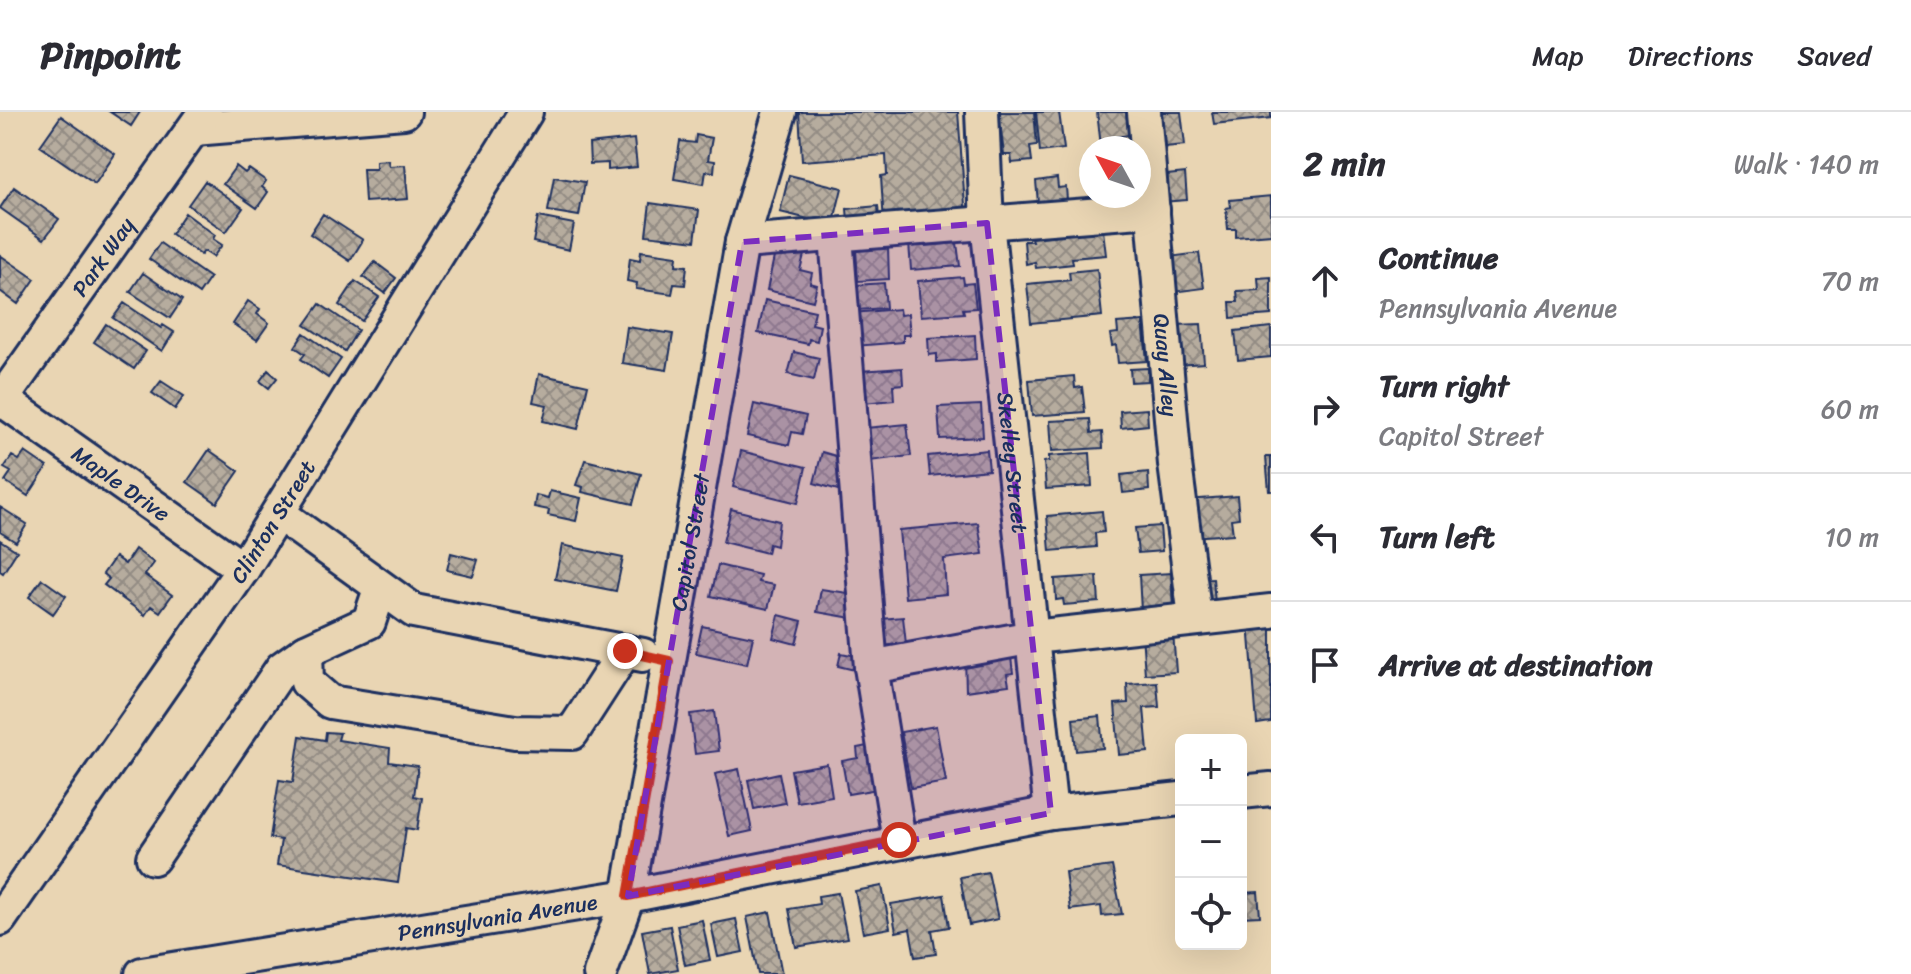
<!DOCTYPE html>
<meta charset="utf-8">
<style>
body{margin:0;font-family:Sriracha,sans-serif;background:#f7f7f7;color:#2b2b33}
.controls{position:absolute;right:24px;bottom:24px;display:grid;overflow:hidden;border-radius:12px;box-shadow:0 8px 32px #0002}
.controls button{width:72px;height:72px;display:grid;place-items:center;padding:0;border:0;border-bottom:2px solid #e1e1e2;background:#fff;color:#2b2b33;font:40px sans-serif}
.compass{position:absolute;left:1079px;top:24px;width:72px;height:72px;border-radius:50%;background:#fff;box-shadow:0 8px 32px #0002;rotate:310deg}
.stop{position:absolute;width:24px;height:24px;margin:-18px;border:6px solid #c8321e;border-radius:50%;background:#fff}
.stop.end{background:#c8321e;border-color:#fff;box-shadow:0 2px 8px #0008}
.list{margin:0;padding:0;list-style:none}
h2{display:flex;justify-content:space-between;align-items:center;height:104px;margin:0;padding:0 32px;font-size:34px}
h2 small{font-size:26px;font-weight:400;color:#7c7c81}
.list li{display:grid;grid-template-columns:52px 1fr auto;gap:24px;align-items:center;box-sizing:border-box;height:128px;padding:0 32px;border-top:2px solid #e1e1e2}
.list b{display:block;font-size:30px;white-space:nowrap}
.list p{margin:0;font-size:26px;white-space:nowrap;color:#7c7c81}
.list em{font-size:26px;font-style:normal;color:#7c7c81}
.icon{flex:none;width:44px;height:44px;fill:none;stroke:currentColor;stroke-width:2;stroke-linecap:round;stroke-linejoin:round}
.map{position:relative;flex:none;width:1271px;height:862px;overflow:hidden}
header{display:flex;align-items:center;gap:48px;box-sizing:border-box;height:112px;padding:0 40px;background:#fff;border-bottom:2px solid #e1e1e2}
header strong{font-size:38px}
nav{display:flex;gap:44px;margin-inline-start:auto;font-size:28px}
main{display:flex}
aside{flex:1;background:#fff}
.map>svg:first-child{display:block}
</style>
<header>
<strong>Pinpoint</strong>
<nav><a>Map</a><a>Directions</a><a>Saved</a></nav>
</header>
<main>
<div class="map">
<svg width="1271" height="862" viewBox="0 0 1271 862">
<defs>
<pattern id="building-cross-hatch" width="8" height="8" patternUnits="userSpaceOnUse" patternTransform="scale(2)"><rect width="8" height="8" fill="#b6ac9e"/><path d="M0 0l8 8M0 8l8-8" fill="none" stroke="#938c84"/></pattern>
</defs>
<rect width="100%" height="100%" fill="#e9d5b3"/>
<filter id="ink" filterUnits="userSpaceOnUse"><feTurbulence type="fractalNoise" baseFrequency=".0125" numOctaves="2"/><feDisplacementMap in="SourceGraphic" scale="16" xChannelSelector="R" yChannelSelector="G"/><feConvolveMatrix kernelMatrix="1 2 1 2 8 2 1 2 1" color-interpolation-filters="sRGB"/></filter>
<g filter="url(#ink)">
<path fill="url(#building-cross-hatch)" stroke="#1b2f5e" stroke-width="2" d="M110,0H140L131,14Z
M799,0H958L966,106L884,112L881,64L887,63L886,43L802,49Z
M999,0H1034L1037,33L1030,34L1032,49L1012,51L1011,43H1004Z
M1036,0H1059L1064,37L1040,40Z
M1097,0H1126L1129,23L1115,25L1116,32L1101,34Z
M1152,0H1181L1185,33L1155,36Z
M1212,0H1271V6L1214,12Z
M61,4L115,42L95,72L40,34Z
M696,23L712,26L708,48L715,49L714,60L706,59L704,72L674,67L680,29L695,31Z
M634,27L637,55L608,58V51L590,52L589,32Z
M388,48L389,54L405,53L408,87L365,90L363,57H376V49Z
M236,54L245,61L249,57L266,69L262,75L268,80L257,96L223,72Z
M1185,61L1187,88L1161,90L1158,64Z
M789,63L842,76L833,113L780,100Z
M554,65L585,70L579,104L548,99Z
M1057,66L1058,76L1066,75L1068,100L1039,102L1036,69Z
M205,69L243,96L226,120L188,93Z
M14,75L59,107L44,127L0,96Z
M1271,84V122L1236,125V117H1228L1226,96L1231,95L1230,88Z
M650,91L699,98L695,129L646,123Z
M878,94L880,117L849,120L847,97Z
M185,101L215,123L213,127L222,133L213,145L204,139L201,143L171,122Z
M323,102L363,128L350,149L310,122Z
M538,105L574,112L569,138L533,130Z
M1103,118L1106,143L1072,146L1073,152L1036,156L1035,150L1026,152L1024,129H1032L1031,126Z
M924,129L925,134L957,131L960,154L911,158L909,131Z
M160,131L210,166L199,182L149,147Z
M888,135L889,167L858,169L856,137Z
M641,139L677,144L676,153L687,154L685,173L674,172L672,182L636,177L637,171L627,169L630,146L640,148Z
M1199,141L1204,176L1173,180L1169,145Z
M0,143L35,167L18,192L0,179Z
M804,143L800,158L812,161L810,171L817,173L813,189L767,178L774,145Z
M375,150L396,166L385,181L363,165Z
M1097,157L1102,204L1031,211L1027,172L1070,168L1069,160Z
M143,161L182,188L170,206L130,180Z
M963,165L964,172L973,171L976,196L963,197L964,201L921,204L918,169Z
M1271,165V203L1231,206L1230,190H1238L1237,179L1259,178L1258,166Z
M355,169L379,185L362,209L339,193Z
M884,171L886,196L857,198L856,173Z
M765,188L815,199L812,212L820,214L817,229L809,227L808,232L758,221Z
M248,189L260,197L257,202L269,211L257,228L233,212Z
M124,191L161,216L163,213L174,220L162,239L113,206Z
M320,192L358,218L345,239L305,213Z
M899,197L900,203L908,202L910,223H903V230L855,234L852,201Z
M1143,209L1147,249L1118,251L1116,233L1112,234L1110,222L1118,221L1117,211Z
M106,212L146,239L134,257L94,230Z
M1201,212L1204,251L1177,253L1175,213Z
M627,215L673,222L667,258L622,251Z
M1271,215V245L1238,248L1235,219Z
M304,221L341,247L328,266L301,247L305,242L295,235Z
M975,223L976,247L937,250V242L929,243L928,226Z
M794,240L819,246L814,268L788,262Z
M902,256L903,272L893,273L894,288L863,291L860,259Z
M1148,256V269L1131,270L1130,257Z
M268,258L277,266L269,276L260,269Z
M539,262L588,273L578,317L543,309L547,293L533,290Z
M1074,264L1075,276L1082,275L1085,300L1032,304L1029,268Z
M161,269L184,284L175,297L152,281Z
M754,292L806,304L802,322L792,320L789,333L747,324Z
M981,293L983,325L940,327L938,295Z
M1147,297L1148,313L1121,316L1120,299Z
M1090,307L1091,321L1102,320L1103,336L1052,339L1050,309Z
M907,312L911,344L870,349L866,316Z
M209,338L239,359L217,391L187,370Z
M987,338L989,358L930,364L928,344Z
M741,339L806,355L798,391L733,375Z
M25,340L47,355L28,384L5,369L11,360L4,356L12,344L19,348Z
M822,340L846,347L838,378L814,371Z
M1090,341L1092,374L1046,377L1044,350L1049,349V344Z
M1266,345H1271V379H1269Z
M585,348L641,362L633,392L582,380L583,375L576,373Z
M1148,360L1149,378L1123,381L1121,363Z
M550,379L581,386L576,409L548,403L549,398L534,395L536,383L548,386Z
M1237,384L1239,406L1231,407L1233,422L1191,425L1188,388Z
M0,395L27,412L16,430L0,420Z
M731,397L779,409L776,434L769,432L767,441L723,430Z
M1102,399L1104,420L1095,421L1096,435L1050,439L1047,404Z
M978,411L983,442L944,447L946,482L905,486L899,418Z
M1160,414L1162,439L1138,441L1135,416Z
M0,428L17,439L3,461L0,459Z
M562,433L623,446L616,479L555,467Z
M135,437L154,451L145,463L172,483L160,500L151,494L145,503L104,473L109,467L103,462L115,445L125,452Z
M451,441L478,448L473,464L447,458Z
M718,453L760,463L758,470L774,473L768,497L711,484Z
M1171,461L1173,497L1141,499L1139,463Z
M1097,464L1099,490L1064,493L1063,487L1056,488L1055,467Z
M1213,466L1215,492L1199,493L1197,467Z
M42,467L66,484L53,502L29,485Z
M821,477L855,482L852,506L817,500Z
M779,503L802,509L796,532L773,526Z
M903,505L906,532L883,534L881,507Z
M1271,509V610L1257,612L1249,511Z
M702,514L753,525L747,552L696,541Z
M1173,520L1176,560L1145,562L1142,522Z
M1010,538L1013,561L1007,562L1009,573L966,579L965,545Z
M841,541L862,545L859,559L838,554Z
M1157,570L1159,595L1144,596L1148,640L1119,643L1115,592L1128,591L1127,572Z
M714,599L719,639L695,642L690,602Z
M1100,604L1103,636L1076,639L1073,607Z
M936,614L946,670L911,676L901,620Z
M326,620L340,621L338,628L390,636L389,650L418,654L414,684L422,686L417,718L406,716L398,771L277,753L281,728L270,726L279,668L293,670L300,624L325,628Z
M877,632L878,677L848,682L842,649L858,646L857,636Z
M827,652L832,684L797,690L791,658Z
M739,657L752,719L729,724L715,662Z
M779,661L785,691L754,697L748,668Z
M1112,754L1122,802L1102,804L1101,794L1070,798L1065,760Z
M988,760L998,807L969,813L960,765Z
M882,774L890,816L863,821L855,779Z
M1258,780L1260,804L1241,805V781Z
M838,781L847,826L796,835L789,797L819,792L818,784Z
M944,783L949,815L932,818L936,842L915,845L910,817L896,820L891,792Z
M770,800L782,862H758L747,805Z
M736,807L743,840L718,845L711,812Z
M702,808L710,848L685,853L677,813Z
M670,814L678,857L650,862L642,819Z"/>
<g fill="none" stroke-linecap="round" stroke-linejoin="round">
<g stroke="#1b2f5e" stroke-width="38">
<g id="minor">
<path id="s1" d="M982,0L987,111L1051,701"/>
<path id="s2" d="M1144,0L1175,352L1195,505"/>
<path d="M194,17L404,0"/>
<path d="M836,125L871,555L899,728"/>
<path d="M742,130L1153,98"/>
<path id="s3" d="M0,286L243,457"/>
<path id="s4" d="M0,290L205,0"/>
<path d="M278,401L414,499L643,543"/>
<path d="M380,477L369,510L306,539L307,570L330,590L515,620L572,621L625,539"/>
<path d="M871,555L1033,525L1271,499"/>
<path d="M1241,680L1271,677"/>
<path d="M153,746L282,556L306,539"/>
<path id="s5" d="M0,807L243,457L526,0"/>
<path id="s6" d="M142,862L628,784L1051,701L1181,687"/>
<path id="s7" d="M600,862L628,784L742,130L780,0"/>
</g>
</g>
<use href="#minor" stroke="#e9d5b3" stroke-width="32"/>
</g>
</g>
<g fill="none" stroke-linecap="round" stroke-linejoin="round" filter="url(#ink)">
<path stroke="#c8321e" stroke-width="10" d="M625,539L669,549L628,784L899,728"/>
</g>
<path fill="#7b2cbf" fill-opacity="0.2" stroke="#7b2cbf" stroke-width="6" stroke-dasharray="16 10" stroke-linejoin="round" d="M987,111L1051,701L628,784L742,130Z"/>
<g text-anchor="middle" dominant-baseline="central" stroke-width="6" stroke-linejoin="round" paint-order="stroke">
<g font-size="22" fill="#1b2f5e" stroke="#e9d5b3">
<text stroke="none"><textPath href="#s4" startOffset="178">Park Way</textPath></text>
<text stroke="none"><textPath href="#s2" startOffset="254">Quay Alley</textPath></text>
<text stroke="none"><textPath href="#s1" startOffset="352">Skelley Street</textPath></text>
<text stroke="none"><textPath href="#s3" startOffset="148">Maple Drive</textPath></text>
<text stroke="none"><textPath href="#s5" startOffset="482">Clinton Street</textPath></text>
<text stroke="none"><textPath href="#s7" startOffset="442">Capitol Street</textPath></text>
<text stroke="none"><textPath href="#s6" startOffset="360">Pennsylvania Avenue</textPath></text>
</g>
</g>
</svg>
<div class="controls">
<button>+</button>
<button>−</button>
<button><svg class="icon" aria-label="locate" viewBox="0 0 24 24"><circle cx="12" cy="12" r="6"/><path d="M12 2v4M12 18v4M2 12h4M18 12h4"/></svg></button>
</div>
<svg class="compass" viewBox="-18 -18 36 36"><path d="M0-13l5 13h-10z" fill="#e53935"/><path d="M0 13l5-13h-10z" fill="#7c7c81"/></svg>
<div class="stop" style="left:899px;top:728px"></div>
<div class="stop end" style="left:625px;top:539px"></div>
</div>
<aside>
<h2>2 min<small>Walk · 140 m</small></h2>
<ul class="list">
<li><svg class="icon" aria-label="ahead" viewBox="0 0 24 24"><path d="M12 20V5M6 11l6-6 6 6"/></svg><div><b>Continue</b><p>Pennsylvania Avenue</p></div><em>70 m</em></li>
<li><svg class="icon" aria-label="right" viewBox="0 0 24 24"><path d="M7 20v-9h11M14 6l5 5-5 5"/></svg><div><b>Turn right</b><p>Capitol Street</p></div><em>60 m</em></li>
<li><svg class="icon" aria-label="left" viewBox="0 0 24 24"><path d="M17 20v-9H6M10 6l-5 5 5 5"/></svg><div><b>Turn left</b></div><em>10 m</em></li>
<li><svg class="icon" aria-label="arrive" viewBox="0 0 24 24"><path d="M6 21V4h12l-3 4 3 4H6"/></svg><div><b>Arrive at destination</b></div></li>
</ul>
</aside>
</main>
